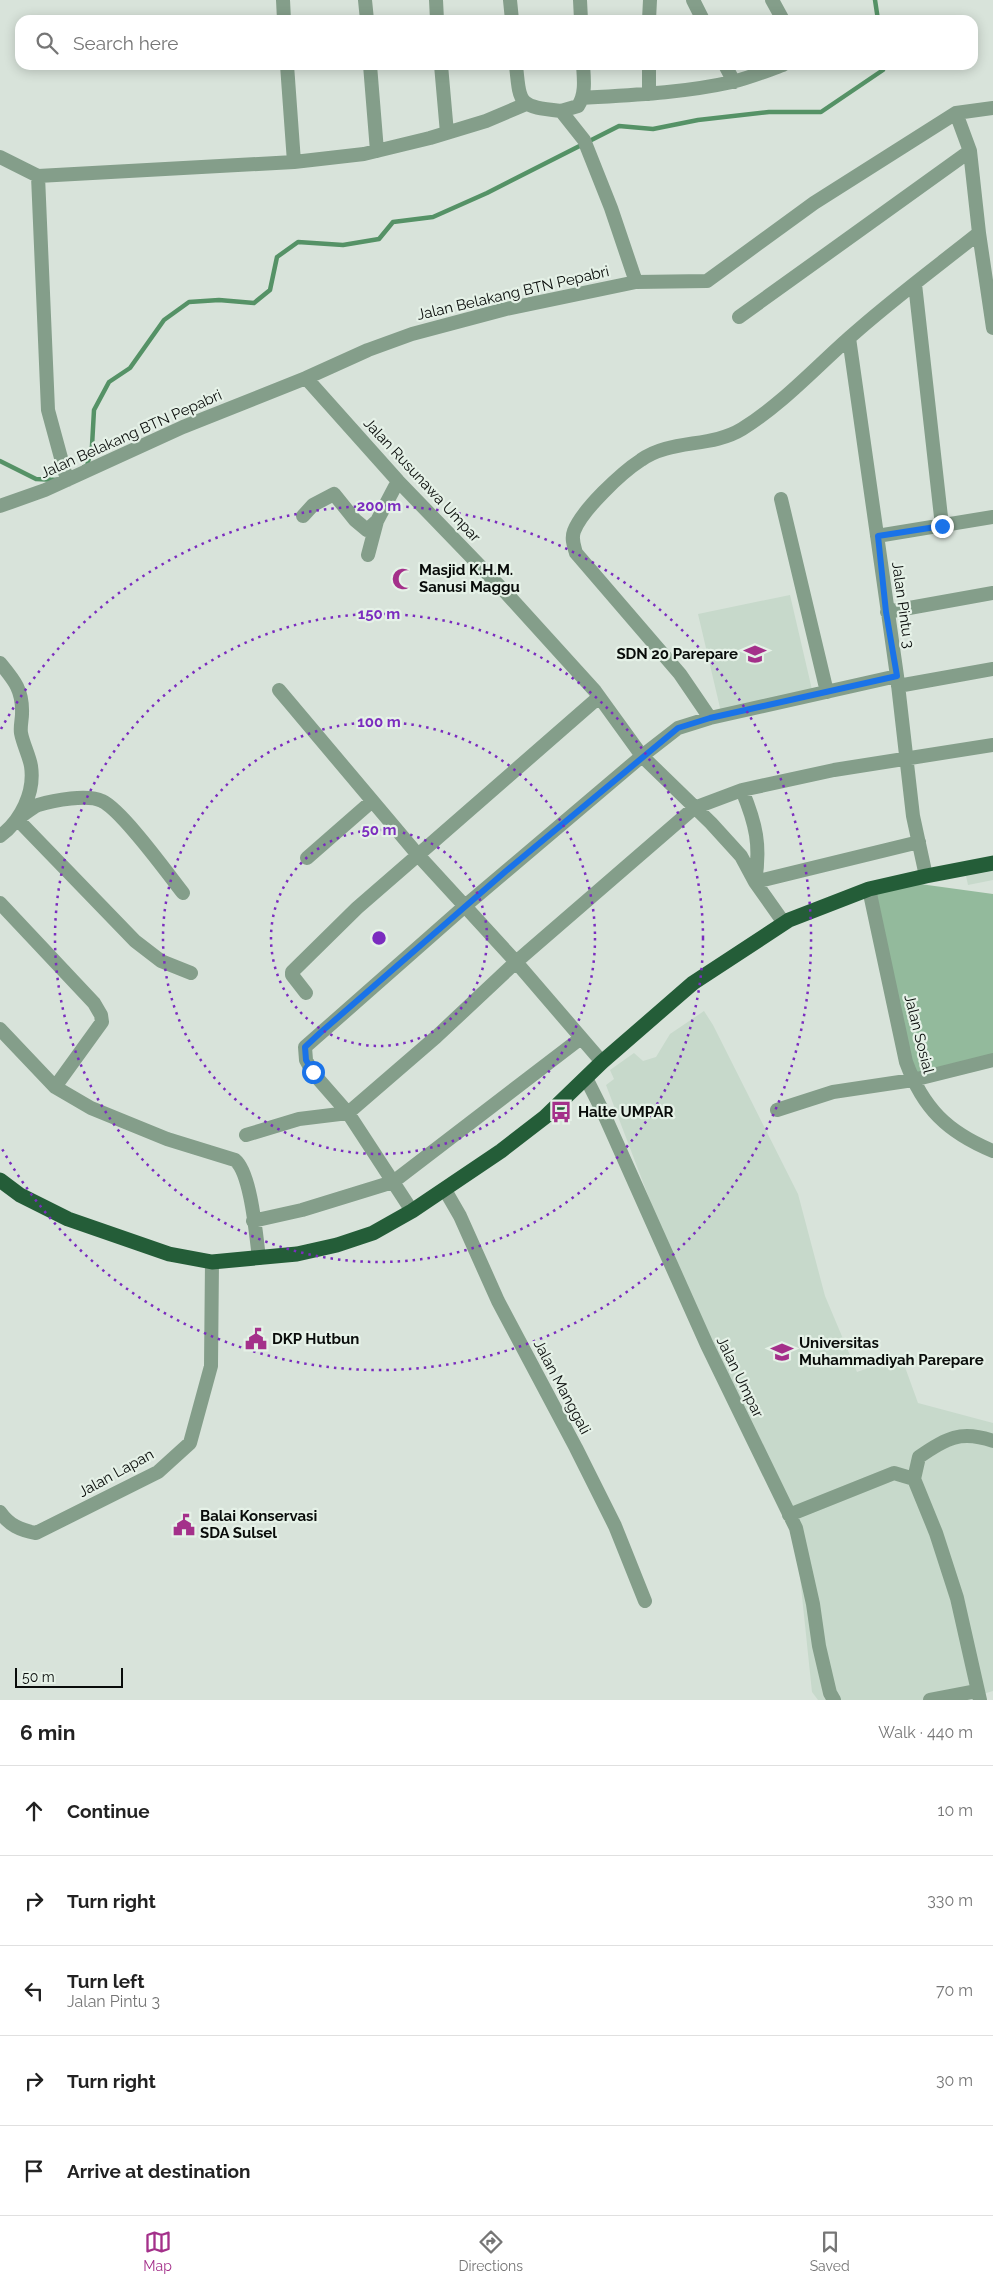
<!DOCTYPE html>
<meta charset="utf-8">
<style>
body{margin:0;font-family:Raleway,sans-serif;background:#f6f6f6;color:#222}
.scale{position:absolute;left:15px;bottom:12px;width:108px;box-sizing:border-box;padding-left:5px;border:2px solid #090c0a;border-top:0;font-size:14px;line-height:18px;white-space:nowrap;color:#090c0a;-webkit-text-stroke:4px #e5f1e7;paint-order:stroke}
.stop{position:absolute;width:15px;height:15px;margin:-11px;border:4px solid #1a73e8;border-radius:50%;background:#fff}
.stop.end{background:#1a73e8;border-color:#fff;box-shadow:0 1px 5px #0008}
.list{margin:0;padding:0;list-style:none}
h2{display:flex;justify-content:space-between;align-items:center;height:65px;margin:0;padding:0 20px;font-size:21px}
h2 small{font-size:16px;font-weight:400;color:#767676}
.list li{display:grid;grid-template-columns:32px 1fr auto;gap:15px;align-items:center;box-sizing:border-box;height:90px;padding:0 20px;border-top:1px solid #e0e0e0}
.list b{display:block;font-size:19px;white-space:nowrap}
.list p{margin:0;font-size:16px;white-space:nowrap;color:#767676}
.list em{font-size:16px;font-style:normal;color:#767676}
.icon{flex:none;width:28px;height:28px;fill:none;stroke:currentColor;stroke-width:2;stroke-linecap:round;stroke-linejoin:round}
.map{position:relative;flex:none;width:993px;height:1700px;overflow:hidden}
.search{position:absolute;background:#fff;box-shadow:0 2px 12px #0003;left:15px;right:15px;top:15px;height:55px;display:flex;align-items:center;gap:12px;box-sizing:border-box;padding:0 18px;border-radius:15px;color:#767676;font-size:19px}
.sheet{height:515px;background:#fff}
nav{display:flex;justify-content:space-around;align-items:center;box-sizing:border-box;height:70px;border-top:1px solid #e0e0e0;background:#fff;font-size:14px;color:#767676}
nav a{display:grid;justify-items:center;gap:2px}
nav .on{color:#a4308a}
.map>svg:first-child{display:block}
</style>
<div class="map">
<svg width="993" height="1700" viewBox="0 0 993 1700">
<rect width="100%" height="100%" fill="#d8e3da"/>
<path fill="#c7d9cb" d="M790,595L813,694L721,712L698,614Z
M993,871V880L968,885L966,876Z
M704,1011L713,1025L798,1194L825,1296L857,1372L901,1356L918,1403L993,1423V1691L963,1700H818L812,1692L793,1510L745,1413L657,1219L606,1085L614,1079L610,1070L634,1053L643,1061L656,1057L670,1034Z"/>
<path fill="#93ba9c" d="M920,884L993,894V1054L913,1074L874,894Z"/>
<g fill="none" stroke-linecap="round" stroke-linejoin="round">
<path stroke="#559266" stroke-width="4.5" d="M875,0L878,20
M0,461L36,479L57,480
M84,467L87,466L92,446L94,410L109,382L130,368L164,320L189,302L219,300L254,303L270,290L277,257L298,242L343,245L379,239L393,222L433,217L487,193L619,126L653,129L698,120L769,112H821L883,70L884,65"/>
<path stroke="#849e8a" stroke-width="14" d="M283,0L284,20
M365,0L367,20
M436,0L437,20
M510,0L512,20
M580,0L581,20
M693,0L703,20
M772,0L783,20
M649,20L650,0
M287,65L294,162
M370,65L377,151
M441,65L447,133
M516,65C520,106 519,106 561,111
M583,65C584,79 586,94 578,106L561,111L584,140L611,208L636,282
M725,65L734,82
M649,94V65
M582,98C632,95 683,93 732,82C749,78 766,71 783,65
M956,113L970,151L979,233
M0,157L38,176L294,162L364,154L430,138L486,121L526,104
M38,176L48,410L67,480
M915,284L942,526
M739,317L970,151
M849,338L897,676L913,816L926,876
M306,378L398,481L507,594L595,691L642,756L711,823L741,856L755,882L784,923
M781,499L827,692
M0,506L45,490L183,427L306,378L368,350L412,334L506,309L636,282L707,281L814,203L956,113L993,108
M303,516L313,505L334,494L355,520L367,530L377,521
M877,536L993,517
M368,555L377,521L398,481
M887,612L993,593
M0,663C14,680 23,690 22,714C22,720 20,726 21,733C23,744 29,755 31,766C35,792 21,821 0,836
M898,686L993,669
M279,690L418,855L357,908L292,972V975L306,993
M710,718L680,674L576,553C574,546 571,539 574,531C582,510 621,473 641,460C670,439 711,448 742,429C782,404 813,370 849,338C890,301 935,268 979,233L993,328
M742,790C756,824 761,845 755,882L919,842
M19,818C25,814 31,808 38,805C54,800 88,794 102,801C122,810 168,874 183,893
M18,820L135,941L161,961L191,973
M307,858L371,802
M869,889L906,1062C923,1108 947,1132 993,1151
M0,903L94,1003L101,1015L102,1022L55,1087
M0,1029L55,1087L91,1108L167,1139L235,1160C251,1173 256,1235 259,1258
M602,1062L516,962L694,808L742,790L834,770L993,745
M586,1078L603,1112L707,1345L796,1528L813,1604L819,1646L830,1693L834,1700
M777,1110L833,1092L913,1080L993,1060
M348,1113L313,1073L306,1060L305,1047L465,906L642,756L678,728L710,718L897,676
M246,1135L299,1119L348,1113
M445,1190L460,1216L498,1301L576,1448L615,1526L645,1601
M412,1211L348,1113L436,1037L516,962L418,855L599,697
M253,1221L302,1210L393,1182L581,1038
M914,1479L919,1457C946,1438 961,1430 993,1441
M0,1512C9,1525 20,1530 36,1533L158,1472L190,1443L211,1366L212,1262
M789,1515L894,1473L914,1479L936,1533L957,1598L980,1700
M930,1700L977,1691"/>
<path stroke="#245d38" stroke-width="15" d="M0,1180L20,1195L68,1219L169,1254L212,1262L297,1254L337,1245L373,1233L412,1211L501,1151L545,1117L602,1062L693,983L789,920L869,889L926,876L993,863"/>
</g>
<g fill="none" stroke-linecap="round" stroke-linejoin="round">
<path stroke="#1a73e8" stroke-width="6" d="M313,1072L306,1060L305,1047L320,1033L506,871L678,728L710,718L897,676L886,612L878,536L942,526"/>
</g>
<g fill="none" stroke="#7b2cbf" stroke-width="2.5" stroke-dasharray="2.5 5">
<circle cx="379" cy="938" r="108"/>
<circle cx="379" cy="938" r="216"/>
<circle cx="379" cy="938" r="324"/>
<path d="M1 729A432 432 0 1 1 1 1147"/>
</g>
<defs>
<g id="mosque-bare" transform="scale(1.725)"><path d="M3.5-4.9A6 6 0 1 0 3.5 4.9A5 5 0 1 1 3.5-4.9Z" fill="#a4308a" stroke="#e5f1e7" stroke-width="2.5" paint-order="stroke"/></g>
<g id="school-bare" transform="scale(1.725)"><path d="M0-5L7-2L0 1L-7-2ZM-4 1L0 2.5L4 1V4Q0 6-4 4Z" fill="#a4308a" stroke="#e5f1e7" stroke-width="2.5" paint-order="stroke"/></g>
<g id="bus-bare" transform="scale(1.725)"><path d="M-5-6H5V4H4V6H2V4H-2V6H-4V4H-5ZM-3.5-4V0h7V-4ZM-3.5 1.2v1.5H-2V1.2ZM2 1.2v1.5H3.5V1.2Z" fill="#a4308a" stroke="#e5f1e7" stroke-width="2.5" paint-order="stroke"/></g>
<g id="civic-bare" transform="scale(1.725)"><path d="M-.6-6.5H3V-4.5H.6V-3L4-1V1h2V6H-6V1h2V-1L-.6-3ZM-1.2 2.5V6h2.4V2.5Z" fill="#a4308a" stroke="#e5f1e7" stroke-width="2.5" paint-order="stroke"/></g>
<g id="university-bare" transform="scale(1.725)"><path d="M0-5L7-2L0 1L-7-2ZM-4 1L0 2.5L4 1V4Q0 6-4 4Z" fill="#a4308a" stroke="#e5f1e7" stroke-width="2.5" paint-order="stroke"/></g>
</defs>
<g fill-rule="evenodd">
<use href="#mosque-bare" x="403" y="579"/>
<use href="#school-bare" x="755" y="654"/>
<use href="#bus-bare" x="561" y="1112"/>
<use href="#civic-bare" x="256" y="1339"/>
<use href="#university-bare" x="782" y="1352"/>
<use href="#civic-bare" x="184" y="1525"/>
</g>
<g text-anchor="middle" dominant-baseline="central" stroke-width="4.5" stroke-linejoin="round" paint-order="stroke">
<g font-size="15" fill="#090c0a" stroke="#e5f1e7">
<text transform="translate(513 293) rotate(-13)">Jalan Belakang BTN Pepabri</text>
<text transform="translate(131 434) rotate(-24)">Jalan Belakang BTN Pepabri</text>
<text transform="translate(422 480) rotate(47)">Jalan Rusunawa Umpar</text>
<text transform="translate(903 605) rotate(82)">Jalan Pintu 3</text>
<text transform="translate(919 1034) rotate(76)">Jalan Sosial</text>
<text transform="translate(740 1377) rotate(64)">Jalan Umpar</text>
<text transform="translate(562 1387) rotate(62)">Jalan Manggali</text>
<text transform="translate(116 1473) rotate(-29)">Jalan Lapan</text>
</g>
<g font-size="15" font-weight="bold" fill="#090c0a" stroke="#e5f1e7" text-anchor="start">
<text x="419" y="570">Masjid K.H.M.<tspan x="419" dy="17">Sanusi Maggu</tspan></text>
<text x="738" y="654" text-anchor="end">SDN 20 Parepare</text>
<text x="578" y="1112">Halte UMPAR</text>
<text x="272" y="1339">DKP Hutbun</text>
<text x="799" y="1343">Universitas<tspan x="799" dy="17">Muhammadiyah Parepare</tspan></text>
<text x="200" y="1516">Balai Konservasi<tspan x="200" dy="17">SDA Sulsel</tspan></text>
</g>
</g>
<circle cx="379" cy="938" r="8" fill="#7b2cbf" stroke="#e5f1e7" stroke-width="2.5"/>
<g font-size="15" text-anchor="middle" font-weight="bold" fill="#7b2cbf" stroke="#e5f1e7" stroke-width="4.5" stroke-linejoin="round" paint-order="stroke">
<text x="379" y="511">200 m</text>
<text x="379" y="619">150 m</text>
<text x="379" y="727">100 m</text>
<text x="379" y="835">50 m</text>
</g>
</svg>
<div class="scale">50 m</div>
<div class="stop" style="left:313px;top:1072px"></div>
<div class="stop end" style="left:942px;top:526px"></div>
<div class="search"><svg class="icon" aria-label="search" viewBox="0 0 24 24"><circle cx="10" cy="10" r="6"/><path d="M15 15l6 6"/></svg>Search here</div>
</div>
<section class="sheet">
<h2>6 min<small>Walk · 440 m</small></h2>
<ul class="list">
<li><svg class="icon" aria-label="ahead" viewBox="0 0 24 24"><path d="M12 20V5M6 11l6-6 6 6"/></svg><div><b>Continue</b></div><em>10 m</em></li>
<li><svg class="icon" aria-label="right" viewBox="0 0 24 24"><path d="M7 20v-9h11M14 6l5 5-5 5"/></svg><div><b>Turn right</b></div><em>330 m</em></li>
<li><svg class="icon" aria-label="left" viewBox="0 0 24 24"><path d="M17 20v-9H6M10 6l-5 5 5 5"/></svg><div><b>Turn left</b><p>Jalan Pintu 3</p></div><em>70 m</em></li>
<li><svg class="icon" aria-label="right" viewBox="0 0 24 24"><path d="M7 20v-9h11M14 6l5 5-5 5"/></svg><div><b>Turn right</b></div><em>30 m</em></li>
<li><svg class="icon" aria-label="arrive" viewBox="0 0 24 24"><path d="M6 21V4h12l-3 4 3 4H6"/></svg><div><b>Arrive at destination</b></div></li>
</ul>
</section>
<nav>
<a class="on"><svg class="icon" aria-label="map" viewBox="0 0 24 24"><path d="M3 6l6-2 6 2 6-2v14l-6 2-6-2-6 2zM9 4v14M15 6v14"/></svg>Map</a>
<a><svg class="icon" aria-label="directions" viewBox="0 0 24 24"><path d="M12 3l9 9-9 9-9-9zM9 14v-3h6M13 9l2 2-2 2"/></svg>Directions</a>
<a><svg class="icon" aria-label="saved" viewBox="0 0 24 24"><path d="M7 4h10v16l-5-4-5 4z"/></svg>Saved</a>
</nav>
